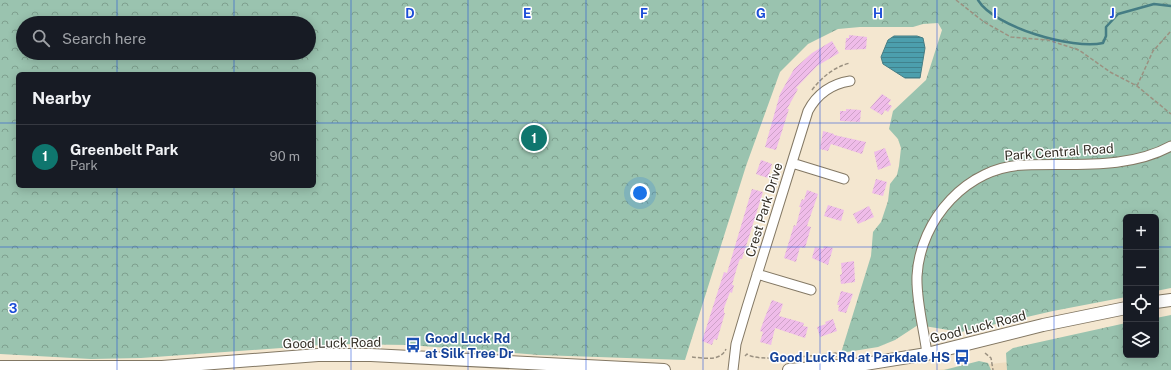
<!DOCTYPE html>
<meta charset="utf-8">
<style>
body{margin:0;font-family:"Public Sans",sans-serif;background:#242831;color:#f1f3f6}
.controls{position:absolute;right:12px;bottom:12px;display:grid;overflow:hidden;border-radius:6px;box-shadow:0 2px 10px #0003}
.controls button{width:36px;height:36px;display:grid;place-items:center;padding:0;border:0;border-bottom:1px solid #363941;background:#171b24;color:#f1f3f6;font:20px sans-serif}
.you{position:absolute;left:640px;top:193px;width:14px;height:14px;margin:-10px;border:3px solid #fff;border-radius:50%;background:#1a73e8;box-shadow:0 0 0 6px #1a73e833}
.badge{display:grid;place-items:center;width:26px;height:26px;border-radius:50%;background:#0f766e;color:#fff;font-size:13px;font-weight:700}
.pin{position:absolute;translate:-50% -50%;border:2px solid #fff;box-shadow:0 1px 4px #0006}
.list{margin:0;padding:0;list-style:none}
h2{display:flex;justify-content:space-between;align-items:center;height:52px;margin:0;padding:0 16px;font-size:17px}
h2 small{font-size:13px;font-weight:400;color:#9ea1a6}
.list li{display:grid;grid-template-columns:26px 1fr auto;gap:12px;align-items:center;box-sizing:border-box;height:64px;padding:0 16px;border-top:1px solid #363941}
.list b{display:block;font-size:15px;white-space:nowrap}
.list p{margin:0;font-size:13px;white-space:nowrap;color:#9ea1a6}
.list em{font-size:13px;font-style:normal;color:#9ea1a6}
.icon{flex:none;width:22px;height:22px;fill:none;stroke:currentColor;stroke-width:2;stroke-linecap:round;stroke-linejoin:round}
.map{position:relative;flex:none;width:1171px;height:370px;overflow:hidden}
.search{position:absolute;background:#171b24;box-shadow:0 2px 10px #0003;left:16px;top:16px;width:300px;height:44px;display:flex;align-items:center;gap:10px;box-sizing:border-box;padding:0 14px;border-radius:22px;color:#9ea1a6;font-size:15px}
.panel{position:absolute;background:#171b24;box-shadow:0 2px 10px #0003;left:16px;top:72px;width:300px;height:116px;border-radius:6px}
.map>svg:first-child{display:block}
</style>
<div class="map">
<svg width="1171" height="370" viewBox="0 0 1171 370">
<defs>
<pattern id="forest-crowns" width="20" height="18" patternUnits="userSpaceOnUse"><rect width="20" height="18" fill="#9ac3af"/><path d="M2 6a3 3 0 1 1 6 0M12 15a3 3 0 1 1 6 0" fill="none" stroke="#7e9f8e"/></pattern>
<pattern id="water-rules" width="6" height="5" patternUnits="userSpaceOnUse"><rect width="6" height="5" fill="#4c9fad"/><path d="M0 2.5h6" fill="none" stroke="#40828d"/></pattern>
<pattern id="building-hatch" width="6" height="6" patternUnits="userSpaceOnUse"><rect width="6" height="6" fill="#efbce9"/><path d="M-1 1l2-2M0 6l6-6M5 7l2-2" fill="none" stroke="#cea2c8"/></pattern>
</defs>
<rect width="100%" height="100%" fill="#f4e7d0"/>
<path fill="#eddcbf" d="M1045,358L1049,370H936Z"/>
<path fill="url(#forest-crowns)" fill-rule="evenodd" d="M0,0H1171V288L1156,291V217H1126V297L1053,311L961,332L918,325L895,340L878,347L841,353L871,256L873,232L881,222L888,201L890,184L897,175L899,166L901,148L898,139L889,129L893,111L926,80L942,30L938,23L923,24L913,27H860L838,29L808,44L780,72L746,166L685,360L539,355L409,345L336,344L141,358L91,359L0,354ZM23,23H309V53H23ZM18,74H314V186H18Z
M1171,315V370H1007L1006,353L1013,348L1126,323V355H1156V318Z
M979,361L988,363L991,370H944Z"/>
<path fill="url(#water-rules)" stroke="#457d84" d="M894,36H917L923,38L925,48L920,78H905L883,64L881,57L888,40Z"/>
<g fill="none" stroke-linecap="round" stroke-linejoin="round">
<path stroke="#457d84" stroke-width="2.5" d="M978,0C994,27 1073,50 1103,43L1106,36V27L1118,14L1154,4L1171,6"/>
</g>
<path fill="url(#building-hatch)" d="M849,35L867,37L866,49L845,50L846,38H849Z
M832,41L839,53L817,66L796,88L798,89L787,109H789L776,150L765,147L780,94L794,69L812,53Z
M882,94L891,100L888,104L892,106L888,112L885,110L882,115L870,108Z
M846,109L861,110L860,122L840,121V111H846Z
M823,131L834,134V135L866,142L862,154L831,144L828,151L820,149Z
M885,148L891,165L878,170L874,152Z
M761,160L772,164L768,178L756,174Z
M876,179L887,182L883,196L872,193Z
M752,189L763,192L742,259H740L738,264L732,285H734L732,293L730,292L724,308V313H725L717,340L714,339L712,345L702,341L724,272L727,273Z
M807,190L818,194L807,226L811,227L805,248L800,247L796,262L784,258L794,225L796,226L801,207H799L802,199L804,200Z
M828,205L844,210L841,221L824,216Z
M869,206L874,217L858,224L853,214Z
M824,246L833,248L828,265L812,258L815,247L823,249Z
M854,261L855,282L841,284L840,275L842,274L841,263Z
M841,291L853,294L846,313L838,311L839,305H837Z
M772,300L783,304L779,316L804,323L803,326L808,327L805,338L775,328L771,345L760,342L763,332L760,331L765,317Z
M833,319L837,331L820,337L817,327L826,324L825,322Z"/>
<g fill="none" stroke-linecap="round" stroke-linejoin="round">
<g stroke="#837864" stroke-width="11">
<path id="minor" d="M792,163L844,179
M757,274L811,290
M927,354C924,329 916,301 917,276C920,219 968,166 1025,165C1073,163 1128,170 1171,146
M733,370L736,344L747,307L808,111C817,94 831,84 850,81"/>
</g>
<g stroke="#837864" stroke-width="14">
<path id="major" d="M1156,302L1171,300
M0,367H162L318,355H371L664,370
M789,370L865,364L927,354L1043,325L1126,308"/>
</g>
<path stroke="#9b9181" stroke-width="1.5" stroke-dasharray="4 2" stroke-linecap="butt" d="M956,0L984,22L1011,37L1048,40L1079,50L1110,72L1137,86L1171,114
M1137,86L1153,51L1171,31
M812,90C822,77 834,67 850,63
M985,353L991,358L993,370
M745,356L747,354C757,363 820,355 836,353V357
M692,357C704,358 720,362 726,349"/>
<use href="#minor" stroke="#fff" stroke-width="9"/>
<use href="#major" stroke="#fff" stroke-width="12"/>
</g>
<path fill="none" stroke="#1d4ed8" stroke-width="1" stroke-opacity="0.55" d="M117,0V23M234,0V23M351,0V370M468,0V370M586,0V370M703,0V370M820,0V370M937,0V370M1054,0V370M117,53V74M234,53V74M0,123H18M314,123H1171M117,186V370M234,186V370M0,247H1126M1156,247H1171"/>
<defs>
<g id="bus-bare" transform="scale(1.2)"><path d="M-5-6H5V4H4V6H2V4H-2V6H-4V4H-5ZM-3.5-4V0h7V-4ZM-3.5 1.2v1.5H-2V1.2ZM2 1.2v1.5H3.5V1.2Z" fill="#1a4fb4" stroke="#fff" stroke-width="2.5" paint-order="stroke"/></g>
</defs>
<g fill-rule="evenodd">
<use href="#bus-bare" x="413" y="345"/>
<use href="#bus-bare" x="962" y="357"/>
</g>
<g text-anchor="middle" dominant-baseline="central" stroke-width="3" stroke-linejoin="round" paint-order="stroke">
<g font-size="13" fill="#342f26" stroke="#fff">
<text transform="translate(1059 152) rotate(-4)">Park Central Road</text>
<text transform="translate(764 210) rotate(-73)">Crest Park Drive</text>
<text transform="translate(978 327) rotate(-14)">Good Luck Road</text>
<text transform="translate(332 343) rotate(-1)">Good Luck Road</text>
</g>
<g font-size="13" font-weight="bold" fill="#164399" stroke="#fff" text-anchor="start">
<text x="425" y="338">Good Luck Rd<tspan x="425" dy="15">at Silk Tree Dr</tspan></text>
<text x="950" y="357" text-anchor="end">Good Luck Rd at Parkdale HS</text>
</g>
</g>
<g font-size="13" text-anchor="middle" font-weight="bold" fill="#1d4ed8" stroke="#fff" stroke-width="3" stroke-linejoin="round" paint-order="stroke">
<text x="410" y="18">D</text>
<text x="527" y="18">E</text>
<text x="644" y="18">F</text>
<text x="761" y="18">G</text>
<text x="878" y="18">H</text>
<text x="995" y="18">I</text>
<text x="1112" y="18">J</text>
<text x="13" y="313">3</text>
</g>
</svg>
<div class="controls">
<button>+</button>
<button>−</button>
<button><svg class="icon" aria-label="locate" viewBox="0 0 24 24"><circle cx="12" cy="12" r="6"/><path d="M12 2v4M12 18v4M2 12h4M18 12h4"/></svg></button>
<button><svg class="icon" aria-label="layers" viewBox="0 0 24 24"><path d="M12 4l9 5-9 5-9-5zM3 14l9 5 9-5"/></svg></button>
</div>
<div class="you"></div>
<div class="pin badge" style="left:534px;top:138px">1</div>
<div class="search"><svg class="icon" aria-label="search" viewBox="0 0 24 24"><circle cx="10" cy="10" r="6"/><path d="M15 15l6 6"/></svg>Search here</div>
<section class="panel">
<h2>Nearby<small></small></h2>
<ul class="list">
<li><span class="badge">1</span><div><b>Greenbelt Park</b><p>Park</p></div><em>90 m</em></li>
</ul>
</section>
</div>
